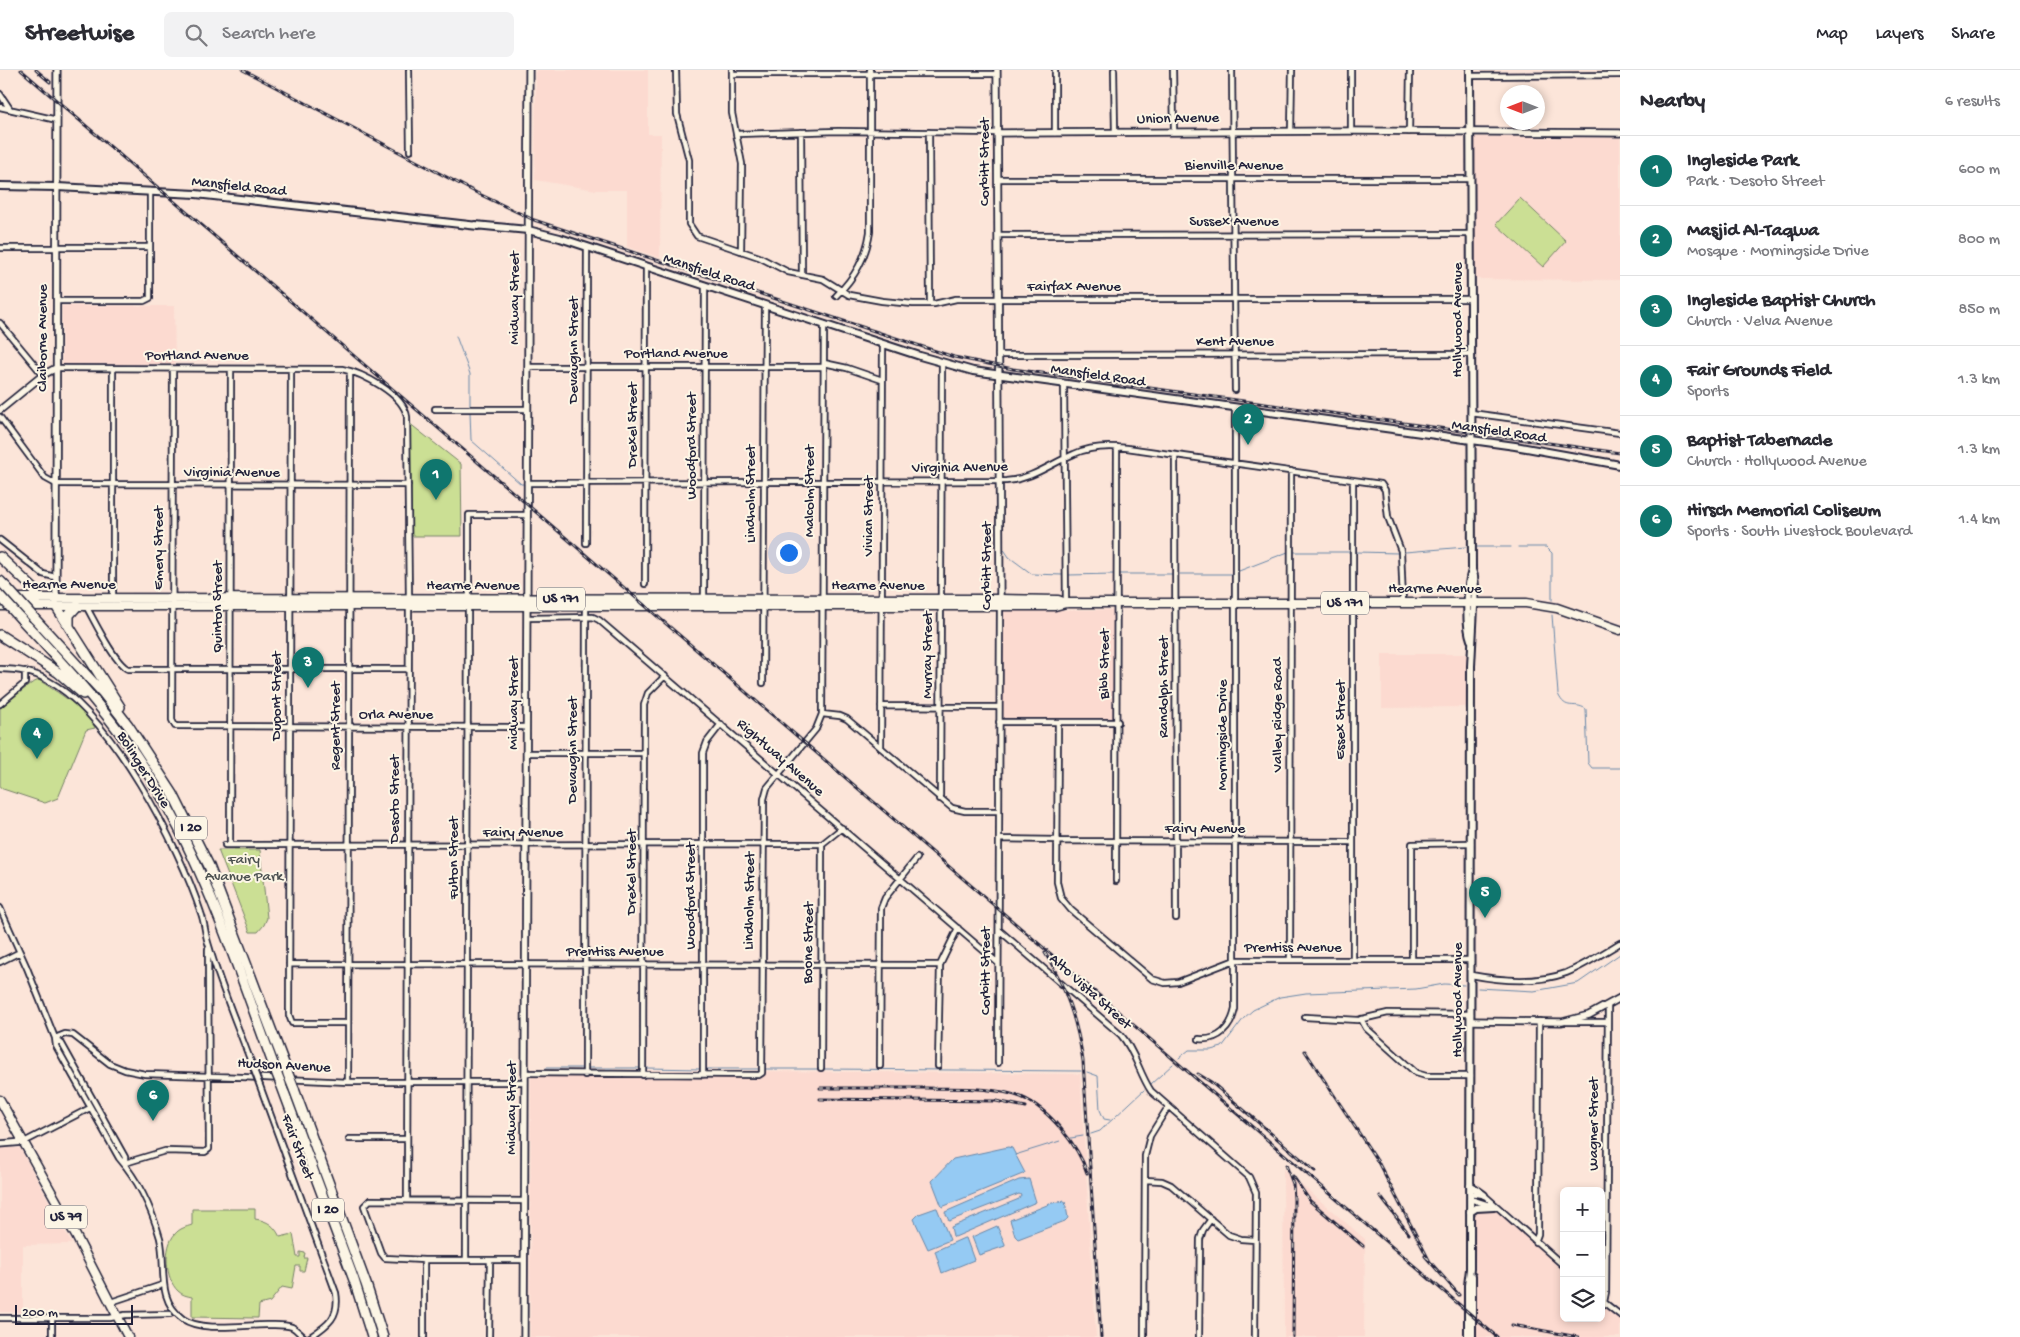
<!DOCTYPE html>
<meta charset="utf-8">
<style>
body{margin:0;font-family:"Gochi Hand",sans-serif;background:#f2f2f3;color:#2b2b33}
.controls{position:absolute;right:15px;bottom:15px;display:grid;overflow:hidden;border-radius:8px;box-shadow:0 2px 8px #0003}
.controls button{width:45px;height:45px;display:grid;place-items:center;padding:0;border:0;border-bottom:1px solid #e1e1e2;background:#fff;color:#2b2b33;font:25px sans-serif}
.compass{position:absolute;left:1500px;top:15px;width:45px;height:45px;border-radius:50%;background:#fff;box-shadow:0 2px 8px #0003;rotate:270deg}
.scale{position:absolute;left:15px;bottom:12px;width:118px;box-sizing:border-box;padding-left:5px;border:2px solid #22223b;border-top:0;font-size:14px;line-height:18px;white-space:nowrap;color:#22223b;-webkit-text-stroke:4px #fcf5e5;paint-order:stroke}
.you{position:absolute;left:788px;top:482px;width:18px;height:18px;margin:-12px;border:4px solid #fff;border-radius:50%;background:#1a73e8;box-shadow:0 0 0 8px #1a73e833}
.badge{display:grid;place-items:center;width:32px;height:32px;border-radius:50%;background:#0f766e;color:#fff;font-size:16px;font-weight:700}
.pin{position:absolute;translate:-50% -41px;filter:drop-shadow(0 1px 2px #0008)}
.pin::after{content:'';position:absolute;top:26px;width:18px;height:15px;background:inherit;clip-path:polygon(0 0,100% 0,50% 100%)}
.list{margin:0;padding:0;list-style:none}
h2{display:flex;justify-content:space-between;align-items:center;height:65px;margin:0;padding:0 20px;font-size:21px}
h2 small{font-size:16px;font-weight:400;color:#7c7c81}
.list li{display:grid;grid-template-columns:32px 1fr auto;gap:15px;align-items:center;box-sizing:border-box;height:70px;padding:0 20px;border-top:1px solid #e1e1e2}
.list b{display:block;font-size:19px;white-space:nowrap}
.list p{margin:0;font-size:16px;white-space:nowrap;color:#7c7c81}
.list em{font-size:16px;font-style:normal;color:#7c7c81}
.icon{flex:none;width:28px;height:28px;fill:none;stroke:currentColor;stroke-width:2;stroke-linecap:round;stroke-linejoin:round}
.map{position:relative;flex:none;width:1620px;height:1267px;overflow:hidden}
header{display:flex;align-items:center;gap:30px;box-sizing:border-box;height:70px;padding:0 25px;background:#fff;border-bottom:1px solid #e1e1e2}
header strong{font-size:24px}
nav{display:flex;gap:28px;margin-inline-start:auto;font-size:18px}
.search{width:350px;height:45px;background:#f2f2f3;display:flex;align-items:center;gap:12px;box-sizing:border-box;padding:0 18px;border-radius:8px;color:#7c7c81;font-size:19px}
main{display:flex}
aside{flex:1;background:#fff}
.map>svg:first-child{display:block}
</style>
<header>
<strong>Streetwise</strong>
<div class="search"><svg class="icon" aria-label="search" viewBox="0 0 24 24"><circle cx="10" cy="10" r="6"/><path d="M15 15l6 6"/></svg>Search here</div>
<nav><a>Map</a><a>Layers</a><a>Share</a></nav>
</header>
<main>
<div class="map">
<svg width="1620" height="1267" viewBox="0 0 1620 1267">
<rect width="100%" height="100%" fill="#fce5d9"/>
<filter id="ink" filterUnits="userSpaceOnUse"><feTurbulence type="fractalNoise" baseFrequency=".02" numOctaves="2"/><feDisplacementMap in="SourceGraphic" scale="10" xChannelSelector="R" yChannelSelector="G"/><feConvolveMatrix kernelMatrix="1 2 1 2 8 2 1 2 1" color-interpolation-filters="sRGB"/></filter>
<g filter="url(#ink)">
<path fill="#fcdad0" d="M536,0H648V64H661L660,188L627,177V120H596L535,110Z
M1475,67L1620,68V210L1475,209Z
M62,236H174L175,294L62,295Z
M1002,540H1114L1115,650H1002Z
M1382,584H1467V637L1382,638Z
M531,999L1080,1004L1096,1267H530Z
M0,1078H20L72,1174L23,1175V1242H0Z
M1283,1099L1365,1169L1364,1267H1284Z
M1479,1139H1492L1499,1143L1564,1200V1248H1601V1233L1620,1249V1267H1476L1477,1238L1474,1149V1142Z"/>
<path fill="#cbdf94" stroke="#768068" d="M1520,128L1566,171L1543,197L1496,154Z
M409,353L461,394L462,466H410Z
M39,610C55,621 88,640 95,658L86,660L58,728L45,733L0,718V638L32,613Z
M218,780H260L267,848L264,855L258,862H250Z
M192,1139H255V1149C268,1151 274,1155 280,1167L293,1164L297,1187H300V1182L305,1183L304,1188H307L304,1201H300V1196H296L292,1219L282,1217L270,1232L259,1235L258,1248L192,1247V1227C187,1226 182,1225 178,1221C165,1209 163,1177 175,1164C180,1158 186,1157 192,1155Z"/>
<path fill="#95caf3" stroke="#6787a9" d="M1008,1077L1012,1078L1025,1103L942,1137L932,1111L953,1089Z
M1029,1109L1036,1132L955,1167L953,1166L951,1157L1019,1129L1021,1125L1019,1124L949,1151L945,1142L1019,1110Z
M1065,1131L1068,1148L1065,1151L1018,1169L1015,1166L1010,1150L1052,1133Z
M936,1138H937L950,1170L928,1179L914,1149L919,1144Z
M997,1156L1005,1174V1176L979,1185L972,1167Z
M964,1168H966L974,1190L942,1203L935,1181Z"/>
<g fill="none" stroke-linecap="round" stroke-linejoin="round">
<path stroke="#6787a9" stroke-width="1" d="M456,266L470,304V336
M470,342L471,370L521,414H524
M826,414H879
M885,414H938
M944,414H994
M669,415H701
M707,415H760
M767,415L820,414
M1477,477H1511
M1518,477H1546L1552,483V530
M1003,478L1009,487L1032,504L1062,505
M1294,482H1350
M1357,482L1398,483
M1405,482L1466,477
M1239,501L1288,482
M1120,504H1173
M1180,504H1232
M1069,505L1114,504
M1552,545L1558,624C1566,642 1574,631 1586,639L1588,693L1592,698H1620
M1478,918L1534,921L1578,913L1620,884
M1179,988L1189,980H1211L1222,977L1244,948L1253,940L1280,927L1306,923L1416,919L1444,914L1464,915
M546,998H581
M588,998H640
M647,998L699,999
M706,999H759
M765,999H820
M824,999L1081,1001
M1087,1002L1098,1006L1100,1040L1104,1049L1110,1050
M1151,1014L1173,994
M1091,1064L1100,1061L1144,1020
M1071,1068L1083,1066
M1015,1085L1060,1071"/>
<g stroke="#22223b" stroke-width="8">
<path id="minor" d="M409,0L410,81
M676,0L677,44L689,90V154L697,166L759,187L788,202L823,209L849,225L882,231L913,234H934L956,229H1471
M732,0V43L742,94L741,181
M1114,0L1115,62
M1173,0L1174,61
M1232,0L1235,320
M732,4H997
M1470,6L1620,5
M0,24L10,39
M0,37L57,50
M1291,61L1292,0
M1351,61V0
M801,62L802,205
M929,62L930,234
M1409,62L1410,0
M1055,63V0
M737,64L838,61L997,63
M998,109H1471
M998,165L1471,164
M57,177H150
M0,178H57
M836,226C855,207 866,188 870,162V0
M57,231H144L150,228V121
M0,253L43,305
M998,285L1471,284
M824,293L847,298L882,310
M528,297H824
M56,298L342,299C362,303 404,324 407,347L409,529L407,1130
M173,299L172,650L175,656L526,657
M291,299L289,945L292,953H348
M1064,314L1066,533
M435,339H527
M1471,343L1620,363
M0,347L45,408L56,414L408,415
M1175,385L1176,848
M527,413L1006,411C1033,409 1050,394 1074,384C1091,376 1109,376 1127,378L1381,414L1385,420L1388,447L1401,481L1403,533
M0,470L43,504L55,507
M586,473L587,177
M645,514L646,196
M469,529V445H527
M704,529L705,215
M113,530V299
M86,536C94,550 115,594 128,599H408
M528,548L593,547L599,550L998,893
M0,599C17,599 32,601 47,610C111,644 179,775 201,843C205,854 205,865 209,876C221,918 239,959 254,1000
M763,613L765,235
M0,634L25,613V601
M881,636L999,637
M822,644L840,646L847,649L952,738L965,741H999
M999,652H1118
M1058,652L1057,812L1061,828L1071,840L1152,909L1165,913L1178,912L1235,890H1471
M881,678L883,274
M526,683H644
M940,729L942,292
M999,769L1058,770
M1058,771L1353,772
M822,774L842,758
M225,775L822,774
M230,775L231,299
M1116,811L1117,377
M0,838L27,898L55,968L56,976L119,1088C138,1110 152,1140 160,1168C167,1196 155,1229 183,1249C201,1262 244,1255 266,1255C274,1255 284,1254 292,1257C296,1259 300,1264 304,1267
M999,860L1121,965C1135,981 1139,1003 1151,1021L1249,1107L1256,1123L1255,1267
M1290,890L1291,401
M1353,890V410
M1412,890V774L1471,773
M0,892L20,882
M289,894L940,895
M1471,905C1502,911 1536,914 1566,903C1585,895 1603,883 1620,873
M1305,947L1358,950L1388,943L1471,944
M1361,949L1366,958L1416,1003L1426,1006H1471
M1566,952H1607
M55,968L65,964L73,965L110,994L125,1000L145,1004L242,1007L348,1012H525
M56,969L62,974L125,1087V1093
M1199,969C1219,971 1231,958 1235,939V337
M998,993L1000,536
M880,996L881,838L885,828L917,788
M938,996L940,895L958,858
M821,998L822,774
M525,1003L759,1005L762,1003L764,729L767,718L816,659L822,644L824,254
M585,1005L586,537
M643,1005L644,635L648,623L665,606
M703,1005V683L707,672L721,654
M348,1012L350,301
M260,1016L336,1223C340,1247 328,1255 310,1267
M349,1069H407
M24,1072L90,1038
M125,1093L165,1081L205,1082L209,1079L208,879
M1145,1110L1162,1111L1171,1115L1229,1165L1241,1169L1255,1170
M1470,1123L1484,1125L1564,1196
M1470,1129L1492,1136
M1535,1172L1538,1164L1539,951
M424,1190V1267
M466,1190L468,536
M524,1190H424L385,1188L381,1183L364,1136L370,1130L524,1131
M1601,1230L1620,1245
M111,1232L162,1215
M1604,1232L1606,1222L1608,935
M0,1248H110L125,1245L170,1244
M52,1267V1248
M489,1267L490,1190
M1144,1267L1145,1086L1150,1066L1168,1037
M1199,1267L1200,1169L1203,1160L1211,1149"/>
</g>
<g stroke="#22223b" stroke-width="9">
<path id="tertiary" d="M997,0L1000,533
M997,63L1351,61L1620,63
M0,340L43,305L56,298
M56,529L57,0
M1471,951L1562,952L1589,945L1620,928
M0,1074L24,1072
M524,1267L529,0"/>
</g>
<g stroke="#22223b" stroke-width="10">
<path id="secondary" d="M1470,0L1472,500C1467,516 1465,554 1471,570
M0,116L57,117L196,124L478,156
M475,155L528,160L560,168L920,286L973,301L1515,376L1620,395
M1470,1115L1484,1125
M1470,1142L1476,1138L1494,1137
M1472,1206V1267
M1468,1267V1215L1470,1199L1471,596L1475,517L1474,506L1472,500"/>
</g>
<g stroke="#22223b" stroke-width="11">
<path id="primary" d="M0,528L1000,529L1058,530L1066,533
M0,536H1055L1066,533H1526L1557,538L1620,560
M0,1030L76,1166L128,1267"/>
</g>
<g stroke="#22223b" stroke-width="12">
<path id="motorway" d="M0,487L34,519L37,529L29,536
M0,511L7,518
M56,536L120,637
M34,548L103,623L128,655L173,724L209,796L288,1004
M21,549C71,602 121,656 158,720C209,807 240,905 275,999
M69,556V545L77,536
M0,565L59,603L83,624
M281,1014L354,1210L372,1267
M294,1019L366,1214L383,1267"/>
</g>
<use href="#minor" stroke="#fcf5e5" stroke-width="4.5"/>
<use href="#tertiary" stroke="#fcf5e5" stroke-width="5.5"/>
<use href="#secondary" stroke="#fcf5e5" stroke-width="6"/>
<use href="#primary" stroke="#fcf5e5" stroke-width="8"/>
<use href="#motorway" stroke="#fcf5e5" stroke-width="9"/>
<g stroke="#22223b" stroke-width="3">
<path id="rail" d="M21,0L1497,1267
M36,0L50,12
M243,0L477,123L534,150L954,287L1013,299L1620,383
M1045,883C1065,914 1078,955 1083,991L1101,1267
M1305,981L1378,1092L1429,1190
M1198,1004L1211,1012L1315,1101
M820,1018C855,1018 891,1018 926,1018C958,1019 991,1016 1021,1027C1048,1038 1079,1076 1087,1103
M820,1029L996,1031L1026,1037
M1286,1095L1293,1114L1294,1129L1293,1267
M1293,1106L1310,1131L1363,1176
M1380,1126L1409,1164
M1425,1186L1459,1225
M1512,1255L1578,1267"/>
</g>
<use href="#rail" stroke="#fcf5e5" stroke-width="1" stroke-dasharray="4" stroke-linecap="butt"/>
<g stroke="#22223b" stroke-width="8" stroke-linecap="butt">
<path id="minor-bridge" d="M254,1000L260,1016"/>
</g>
<g stroke="#22223b" stroke-width="12" stroke-linecap="butt">
<path id="motorway-bridge" d="M7,518L34,548
M0,526L21,549
M275,999L281,1014
M288,1004L294,1019"/>
</g>
<use href="#minor-bridge" stroke="#fcf5e5" stroke-width="4.5"/>
<use href="#motorway-bridge" stroke="#fcf5e5" stroke-width="9"/>
</g>
</g>
<g text-anchor="middle" dominant-baseline="central" stroke-width="4" stroke-linejoin="round" paint-order="stroke">
<g fill="#fcf5e5" stroke="#63616e" stroke-width="1">
<rect x="537" y="517.5" width="48" height="23" rx="4"/>
<rect x="1321" y="521.5" width="48" height="23" rx="4"/>
<rect x="175" y="746.5" width="32" height="23" rx="4"/>
<rect x="312" y="1128.5" width="32" height="23" rx="4"/>
<rect x="45" y="1135.5" width="42" height="23" rx="4"/>
</g>
<g font-size="14" font-weight="bold" fill="#22223b">
<text x="561" y="529">US 171</text>
<text x="1345" y="533">US 171</text>
<text x="191" y="758">I 20</text>
<text x="328" y="1140">I 20</text>
<text x="66" y="1147">US 79</text>
</g>
<g font-size="15" fill="#22223b" stroke="#fcf5e5">
<text transform="translate(1178 49) rotate(-1)">Union Avenue</text>
<text transform="translate(985 92) rotate(-90)">Corbitt Street</text>
<text x="1234" y="96">Bienville Avenue</text>
<text transform="translate(239 117) rotate(6)">Mansfield Road</text>
<text x="1234" y="152">Sussex Avenue</text>
<text transform="translate(709 203) rotate(18)">Mansfield Road</text>
<text x="1074" y="217">Fairfax Avenue</text>
<text transform="translate(515 228) rotate(-90)">Midway Street</text>
<text transform="translate(1458 250) rotate(-90)">Hollywood Avenue</text>
<text transform="translate(43 268) rotate(-90)">Claiborne Avenue</text>
<text x="1235" y="272">Kent Avenue</text>
<text transform="translate(574 280) rotate(-90)">Devaughn Street</text>
<text x="676" y="284">Portland Avenue</text>
<text x="197" y="286">Portland Avenue</text>
<text transform="translate(1098 306) rotate(8)">Mansfield Road</text>
<text transform="translate(633 355) rotate(-90)">Drexel Street</text>
<text transform="translate(1499 362) rotate(8)">Mansfield Road</text>
<text transform="translate(692 376) rotate(-90)">Woodford Street</text>
<text transform="translate(960 398) rotate(-1)">Virginia Avenue</text>
<text x="232" y="403">Virginia Avenue</text>
<text transform="translate(810 421) rotate(-90)">Malcolm Street</text>
<text transform="translate(751 424) rotate(-90)">Lindholm Street</text>
<text transform="translate(869 446) rotate(-90)">Vivian Street</text>
<text transform="translate(159 478) rotate(-90)">Emery Street</text>
<text transform="translate(987 496) rotate(-90)">Corbitt Street</text>
<text x="69" y="515">Hearne Avenue</text>
<text x="473" y="516">Hearne Avenue</text>
<text x="878" y="516">Hearne Avenue</text>
<text x="1435" y="519">Hearne Avenue</text>
<text transform="translate(218 537) rotate(-90)">Quinton Street</text>
<text transform="translate(928 585) rotate(-90)">Murray Street</text>
<text transform="translate(1105 594) rotate(-90)">Bibb Street</text>
<text transform="translate(1164 617) rotate(-90)">Randolph Street</text>
<text transform="translate(277 626) rotate(-90)">Dupont Street</text>
<text transform="translate(514 633) rotate(-90)">Midway Street</text>
<text x="396" y="645">Orla Avenue</text>
<text transform="translate(1278 645) rotate(-90)">Valley Ridge Road</text>
<text transform="translate(1341 650) rotate(-90)">Essex Street</text>
<text transform="translate(336 656) rotate(-90)">Regent Street</text>
<text transform="translate(1223 665) rotate(-90)">Morningside Drive</text>
<text transform="translate(573 680) rotate(-90)">Devaughn Street</text>
<text transform="translate(780 688) rotate(41)">Rightway Avenue</text>
<text transform="translate(143 700) rotate(58)">Bolinger Drive</text>
<text transform="translate(395 729) rotate(-90)">Desoto Street</text>
<text x="1205" y="759">Fairy Avenue</text>
<text x="523" y="763">Fairy Avenue</text>
<text transform="translate(454 788) rotate(-90)">Fulton Street</text>
<text transform="translate(632 802) rotate(-90)">Drexel Street</text>
<text transform="translate(691 826) rotate(-90)">Woodford Street</text>
<text transform="translate(750 831) rotate(-89)">Lindholm Street</text>
<text transform="translate(809 873) rotate(-89)">Boone Street</text>
<text x="1293" y="878">Prentiss Avenue</text>
<text x="615" y="882">Prentiss Avenue</text>
<text transform="translate(986 901) rotate(-90)">Corbitt Street</text>
<text transform="translate(1090 922) rotate(42)">Alto Vista Street</text>
<text transform="translate(1458 930) rotate(-90)">Hollywood Avenue</text>
<text transform="translate(284 996) rotate(3)">Hudson Avenue</text>
<text transform="translate(512 1038) rotate(-90)">Midway Street</text>
<text transform="translate(1594 1054) rotate(-90)">Wagner Street</text>
<text transform="translate(297 1077) rotate(69)">Fair Street</text>
</g>
<g font-size="15" fill="#4c5151" stroke="#fcf5e5">
<text x="244" y="790">Fairy<tspan x="244" dy="17">Avanue Park</tspan></text>
</g>
</g>
</svg>
<div class="controls">
<button>+</button>
<button>−</button>
<button><svg class="icon" aria-label="layers" viewBox="0 0 24 24"><path d="M12 4l9 5-9 5-9-5zM3 14l9 5 9-5"/></svg></button>
</div>
<svg class="compass" viewBox="-18 -18 36 36"><path d="M0-13l5 13h-10z" fill="#e53935"/><path d="M0 13l5-13h-10z" fill="#7c7c81"/></svg>
<div class="scale">200 m</div>
<div class="you"></div>
<div class="pin badge" style="left:436px;top:430px">1</div>
<div class="pin badge" style="left:1248px;top:375px">2</div>
<div class="pin badge" style="left:308px;top:618px">3</div>
<div class="pin badge" style="left:37px;top:689px">4</div>
<div class="pin badge" style="left:1485px;top:848px">5</div>
<div class="pin badge" style="left:153px;top:1051px">6</div>
</div>
<aside>
<h2>Nearby<small>6 results</small></h2>
<ul class="list">
<li><span class="badge">1</span><div><b>Ingleside Park</b><p>Park · Desoto Street</p></div><em>600 m</em></li>
<li><span class="badge">2</span><div><b>Masjid Al-Taqwa</b><p>Mosque · Morningside Drive</p></div><em>800 m</em></li>
<li><span class="badge">3</span><div><b>Ingleside Baptist Church</b><p>Church · Velva Avenue</p></div><em>850 m</em></li>
<li><span class="badge">4</span><div><b>Fair Grounds Field</b><p>Sports</p></div><em>1.3 km</em></li>
<li><span class="badge">5</span><div><b>Baptist Tabernacle</b><p>Church · Hollywood Avenue</p></div><em>1.3 km</em></li>
<li><span class="badge">6</span><div><b>Hirsch Memorial Coliseum</b><p>Sports · South Livestock Boulevard</p></div><em>1.4 km</em></li>
</ul>
</aside>
</main>
